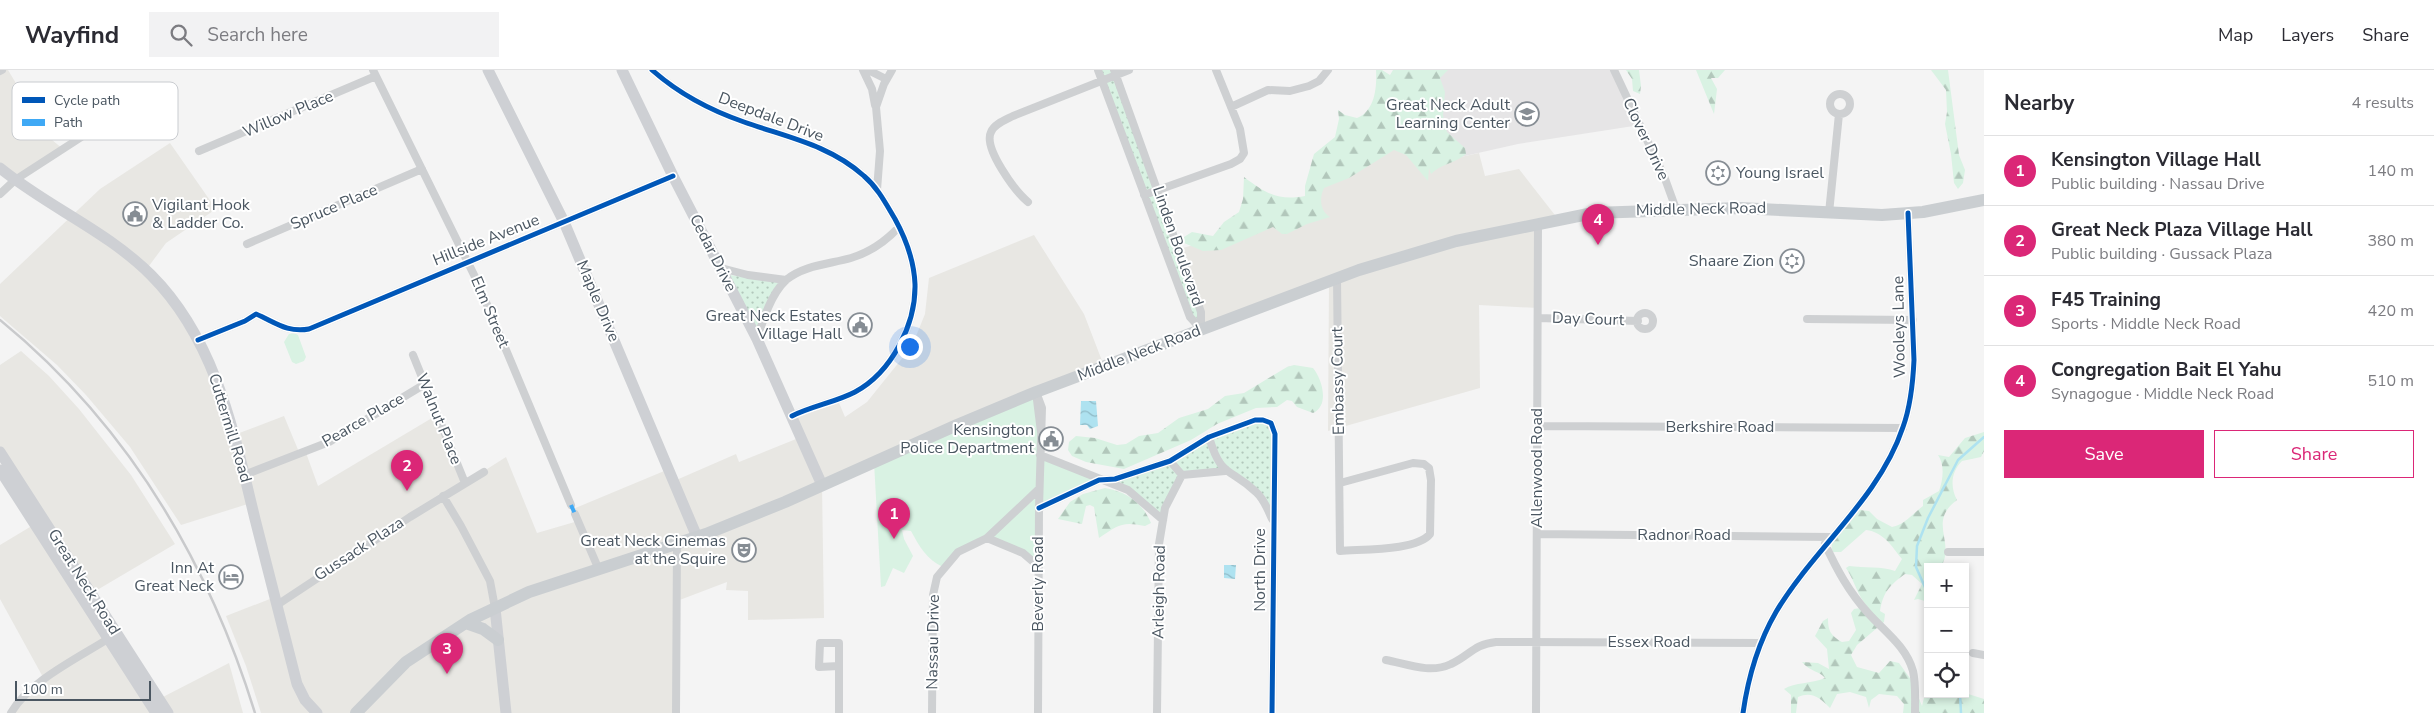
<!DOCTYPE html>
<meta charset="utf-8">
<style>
body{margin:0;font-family:"Nunito Sans",sans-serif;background:#f2f2f3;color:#2b2b33}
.controls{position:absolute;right:15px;bottom:15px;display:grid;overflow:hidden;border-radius:0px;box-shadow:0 2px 8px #0003}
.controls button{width:45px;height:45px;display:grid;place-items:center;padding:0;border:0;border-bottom:1px solid #e1e1e2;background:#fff;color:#2b2b33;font:25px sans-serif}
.scale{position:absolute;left:15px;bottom:12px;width:136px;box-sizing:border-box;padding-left:5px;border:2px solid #4a5661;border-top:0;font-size:14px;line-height:18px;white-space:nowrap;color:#4a5661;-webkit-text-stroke:4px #fff;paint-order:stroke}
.you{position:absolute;left:909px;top:276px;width:18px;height:18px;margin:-12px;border:4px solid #fff;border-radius:50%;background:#1a73e8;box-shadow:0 0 0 8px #1a73e833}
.badge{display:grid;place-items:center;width:32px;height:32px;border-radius:50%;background:#db2777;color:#fff;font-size:16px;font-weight:700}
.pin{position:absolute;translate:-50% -41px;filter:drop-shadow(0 1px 2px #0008)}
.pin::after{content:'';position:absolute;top:26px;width:18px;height:15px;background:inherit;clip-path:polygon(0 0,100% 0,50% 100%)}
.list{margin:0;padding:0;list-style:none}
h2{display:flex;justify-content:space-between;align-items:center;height:65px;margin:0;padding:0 20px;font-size:21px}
h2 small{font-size:16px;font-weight:400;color:#7c7c81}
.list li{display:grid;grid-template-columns:32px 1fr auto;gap:15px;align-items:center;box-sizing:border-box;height:70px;padding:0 20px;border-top:1px solid #e1e1e2}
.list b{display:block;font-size:19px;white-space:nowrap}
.list p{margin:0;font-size:16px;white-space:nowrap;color:#7c7c81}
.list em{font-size:16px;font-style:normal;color:#7c7c81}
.actions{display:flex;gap:10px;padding:15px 20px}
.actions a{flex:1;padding:11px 0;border:1px solid #db2777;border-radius:0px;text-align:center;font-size:18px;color:#db2777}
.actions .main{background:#db2777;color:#fff}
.icon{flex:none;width:28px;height:28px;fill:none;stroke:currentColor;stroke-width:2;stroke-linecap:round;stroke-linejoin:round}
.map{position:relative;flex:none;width:1984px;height:643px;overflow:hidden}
header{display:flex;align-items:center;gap:30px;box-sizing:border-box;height:70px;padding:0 25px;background:#fff;border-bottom:1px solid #e1e1e2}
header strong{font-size:24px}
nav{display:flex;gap:28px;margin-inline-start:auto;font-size:18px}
.search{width:350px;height:45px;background:#f2f2f3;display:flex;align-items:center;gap:12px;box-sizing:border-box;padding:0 18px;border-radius:0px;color:#7c7c81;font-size:19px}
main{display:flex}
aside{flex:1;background:#fff}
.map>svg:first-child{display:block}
</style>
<header>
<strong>Wayfind</strong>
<div class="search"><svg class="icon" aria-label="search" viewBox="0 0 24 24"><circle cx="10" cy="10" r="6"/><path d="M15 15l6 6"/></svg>Search here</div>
<nav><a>Map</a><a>Layers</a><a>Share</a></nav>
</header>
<main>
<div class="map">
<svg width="1984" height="643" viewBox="0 0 1984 643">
<defs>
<pattern id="grass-dots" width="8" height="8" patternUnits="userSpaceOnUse" patternTransform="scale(1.25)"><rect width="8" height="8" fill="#d9f2e3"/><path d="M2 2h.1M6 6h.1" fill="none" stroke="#b2c7bb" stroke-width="1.8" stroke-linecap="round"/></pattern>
<pattern id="forest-firs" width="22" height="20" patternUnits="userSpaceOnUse" patternTransform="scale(1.25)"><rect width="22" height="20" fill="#d9f2e3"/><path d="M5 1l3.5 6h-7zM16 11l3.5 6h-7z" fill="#b2c7bb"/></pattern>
<pattern id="water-waves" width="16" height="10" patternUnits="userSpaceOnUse" patternTransform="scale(1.25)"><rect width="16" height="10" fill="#aee2f0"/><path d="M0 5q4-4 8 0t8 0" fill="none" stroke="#90bac6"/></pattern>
</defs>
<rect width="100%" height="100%" fill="#f4f4f4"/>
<path fill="#e8e7e3" d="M2,0H8L35,45L29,51L63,79L15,110L0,98V1Z
M1426,62L1438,92L1479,83L1485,106L1519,99L1558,149L1538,153V238L1479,235L1480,318L1328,361L1329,211L1201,259L1179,179L1299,146L1311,118Z
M170,73L216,139L166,173L146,200L185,248L234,365L284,346L299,382L305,380L318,416L437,345L465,413L506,387L537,463L578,451L573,439L669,399L674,411L736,384L739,392L801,367L792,346L837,328L845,347L867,332L912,276L925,244L929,208L1034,165L1084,244L1104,296L822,415L824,548L748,550V521L726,520L727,512L677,531V643H261L246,596L226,546L275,527L251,433L181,455L130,377L86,325L57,295L0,246V214L100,119Z
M21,281L49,306L79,339L131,405L175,474L92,523L0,382V295Z
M35,454L156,643H11L44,609L0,529V475Z
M229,593L243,643H168L159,629Z"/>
<path fill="#e6e5e6" d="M1431,0H1614L1640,55L1518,74L1438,92Z"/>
<path fill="url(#grass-dots)" d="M1098,0H1114L1201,242V259L1189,246Z
M730,205L780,212L757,261Z
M1255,350L1273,355V451L1265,433L1225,401L1182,405L1163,450L1128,420L1099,410L1170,391L1209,367Z"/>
<path fill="url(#forest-firs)" d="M1376,0H1382L1390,5L1393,0H1448L1440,8L1445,22L1443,45L1445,55L1447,62L1465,78L1466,84C1456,93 1440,94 1431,104L1429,98L1428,111L1406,85L1394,80L1349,108L1324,118C1319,128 1320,141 1330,147L1307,154L1287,164H1282L1273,157L1221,180L1203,181L1184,173V167L1192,162L1213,166L1224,152L1239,142L1243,129L1244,107C1265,123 1278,131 1305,126V116L1314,84L1335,67L1339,49L1338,40L1345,45L1357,48C1375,41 1377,17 1376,0Z
M1626,0H1639L1641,16L1640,24L1633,21L1632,9Z
M1696,0H1725L1718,8H1711L1717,19L1714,44Z
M1931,0H1948L1959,85L1965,100L1963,113L1958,119L1954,113L1951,84L1945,54L1947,42L1946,20Z
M1294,295L1313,298C1322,309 1330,335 1313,343L1297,337L1292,331L1287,330L1277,337L1256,338L1217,354L1191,370L1124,399L1086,392L1072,386L1068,380L1069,372L1076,366L1095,368L1117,375L1126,374L1139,366L1158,363L1179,348L1208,339L1225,326L1244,323L1287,297Z
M1984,362V381L1981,387L1962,391C1951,402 1950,417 1957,430C1927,452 1956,472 1941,497H1928V532L1918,529L1914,530L1922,514L1912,505L1905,504C1890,515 1883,522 1880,541L1885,544L1884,552L1857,575L1851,585L1857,597L1879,603L1890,591L1899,593L1912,611L1922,636L1928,610V624L1965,623L1984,629V643H1903L1904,634L1897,626L1879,624L1871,630L1869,638L1866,627L1850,622L1837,624L1830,638C1820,628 1812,621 1798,627L1796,643H1791V625L1784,619C1795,612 1811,614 1825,608C1820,601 1810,602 1802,592L1818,593L1829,599L1827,579L1815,566L1823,551L1828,548C1828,560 1830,565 1842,572L1849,571L1856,560L1851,543L1854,539L1868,537C1857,526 1855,511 1846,498L1849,496C1863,498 1883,496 1895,501L1902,489C1892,477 1884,462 1866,460L1841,482H1833C1826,469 1849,448 1860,440L1869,441L1877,449L1892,457C1906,454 1912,444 1923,436V430L1939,421C1943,410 1945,395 1938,385L1949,387L1965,368Z
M1105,418C1127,422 1142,432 1151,453L1145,456C1122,451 1118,455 1099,468L1094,437L1090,435L1086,436L1082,454L1058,449L1070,432L1083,424Z
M1965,525L1969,532V600L1965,619Z"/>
<path fill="#d9f2e3" d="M294,263L298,265L306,287L304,291L296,294L292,292L284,272L289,264Z
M1036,322L1040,385L1099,410L1039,438L1038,496C1028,487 999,468 986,469C975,469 952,490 943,497C927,490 919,476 911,461L902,460L904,469L913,486L904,503L893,498L885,516L881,517L874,392Z"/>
<path fill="url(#water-waves)" d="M1081,331H1096L1098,356L1090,359L1087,355H1080Z
M1224,495H1236L1235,509L1224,508Z"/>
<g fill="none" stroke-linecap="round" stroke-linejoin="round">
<path stroke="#aee2f0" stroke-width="2.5" d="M1928,524L1916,497L1917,476L1928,448L1958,390L1984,367
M1960,624L1961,643"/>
<path stroke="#ced0d2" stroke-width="8" d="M373,0L478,213L571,435
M652,0C678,23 712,41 744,52C786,67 830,75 864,106C878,118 886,134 895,149C906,169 914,191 915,214C916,254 892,302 855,322C836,332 812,336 792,346
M863,0L872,19L875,35
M868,0L886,9
M1098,0L1190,247L1201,259
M1114,0L1201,242V259
M1614,0L1664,106L1676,139
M0,1L2,0
M1830 34a10 10 0 1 1 20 0a10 10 0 1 1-20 0Z
M1231,37L1268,20L1290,21L1309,16L1319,11L1328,0
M199,81L376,6
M877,120L880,81L876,37L884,14L892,0
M0,124L15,110L137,31
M1144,125L1231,94L1240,89L1244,83L1240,59L1216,0
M1028,132C1015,121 983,78 991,62C994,54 1005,50 1013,46L1129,0
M1829,143L1839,44
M247,174L422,99
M721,198L748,205L786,210
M1337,208C1338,299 1339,390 1340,481C1361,479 1417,481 1430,464L1431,410L1429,398L1424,394L1413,393L1340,413
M1637 251a8 8 0 1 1 16 0a8 8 0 1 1-16 0Z
M1538,248L1638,251
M1807,249L1913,250
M757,269C763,250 771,224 786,210C804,195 830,194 851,188C871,182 885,172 899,157
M198,270L245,251L256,244C275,252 287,263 309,259L673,106
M413,285L465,413
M1537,356L1903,358
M1209,367C1221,408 1229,397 1256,422C1264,429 1268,440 1272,449
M1040,385L1128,420L1163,450
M1170,391L1182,405
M244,405L329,372L425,314
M443,426L461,456L490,511L495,538
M1039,438L1099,410L1115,409L1170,391L1209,367L1255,350H1263L1271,353L1275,364L1272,643
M575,444L599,500
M1537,464L1831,467
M987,468L1023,483L1038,496
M1825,474C1837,500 1849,522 1868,543C1884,561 1906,576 1913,601C1916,614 1915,629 1915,643
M1948,482H1984
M277,535L410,447L484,402
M1973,583L1984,585
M1386,590C1407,594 1430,604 1451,594C1469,586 1474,574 1496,572L1761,573
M839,596L819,597L820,573H839V643
M11,643C29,611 80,587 111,567
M676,643L677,474
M932,643L933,525L937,507L958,482L987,468L1039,419
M1038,643L1039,438L1042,338L1036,322L1041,362
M1157,643L1159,474L1165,438L1182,405L1225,401
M1536,643L1538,153
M1743,643C1748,608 1758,573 1776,542C1814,478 1879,429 1903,357C1911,335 1913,312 1914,290L1908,143"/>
<path stroke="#ced0d4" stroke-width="11" d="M488,0L564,152L697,467
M622,0L673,106L757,269L822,415
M0,98C48,137 107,161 151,205C216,270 234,363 255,449C269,504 283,559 297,614L305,630L317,643
M0,382L168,643
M0,400L156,643
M495,538L506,643"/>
<path stroke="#caced1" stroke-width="12" d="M466,553L483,559L498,570
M356,643L406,592L470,550L529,522L706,464L785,432L957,355L1036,322L1359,200L1456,171L1593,143L1740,138L1882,145L1923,142L1984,130"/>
<path stroke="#c9cacc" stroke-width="2.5" d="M0,250C127,354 207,488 255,643"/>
<path stroke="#3fa9f5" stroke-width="4" stroke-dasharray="8 4" stroke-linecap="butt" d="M571,435L575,444"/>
<g stroke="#fff" stroke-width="8">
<path id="cycleway" d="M652,0C678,23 712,41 744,52C786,67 830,75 864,106C878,118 886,134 895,149C906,169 914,191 915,214C916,254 892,302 855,322C836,332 812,336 792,346
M198,270L245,251L256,244C275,252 287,263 309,259L673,106
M1039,438L1099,410L1115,409L1170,391L1209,367L1255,350H1263L1271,353L1275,364L1272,643
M1743,643C1748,608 1758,573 1776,542C1814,478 1879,429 1903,357C1911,335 1913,312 1914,290L1908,143"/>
</g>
<use href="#cycleway" stroke="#0057b8" stroke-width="5"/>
</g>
<defs>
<g id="school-ring" transform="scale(1.25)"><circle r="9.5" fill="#fff" stroke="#868d94" stroke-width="1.5"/><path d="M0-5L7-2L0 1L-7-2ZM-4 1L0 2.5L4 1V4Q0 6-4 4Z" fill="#868d94"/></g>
<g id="synagogue-ring" transform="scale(1.25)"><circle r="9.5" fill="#fff" stroke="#868d94" stroke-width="1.5"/><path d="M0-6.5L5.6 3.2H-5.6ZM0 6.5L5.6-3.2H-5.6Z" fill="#868d94"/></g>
<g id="civic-ring" transform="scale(1.25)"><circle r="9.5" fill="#fff" stroke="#868d94" stroke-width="1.5"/><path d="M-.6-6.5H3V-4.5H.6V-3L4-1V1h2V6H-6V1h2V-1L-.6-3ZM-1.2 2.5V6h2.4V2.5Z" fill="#868d94"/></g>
<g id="theatre-ring" transform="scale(1.25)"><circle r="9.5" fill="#fff" stroke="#868d94" stroke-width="1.5"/><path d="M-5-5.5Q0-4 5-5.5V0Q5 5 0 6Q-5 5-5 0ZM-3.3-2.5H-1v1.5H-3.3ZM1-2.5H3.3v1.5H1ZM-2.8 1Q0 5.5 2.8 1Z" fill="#868d94"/></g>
<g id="hotel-ring" transform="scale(1.25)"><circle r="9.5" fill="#fff" stroke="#868d94" stroke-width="1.5"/><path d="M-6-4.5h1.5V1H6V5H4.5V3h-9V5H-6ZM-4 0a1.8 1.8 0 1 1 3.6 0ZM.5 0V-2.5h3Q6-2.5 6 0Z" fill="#868d94"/></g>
</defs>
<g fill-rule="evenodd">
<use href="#school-ring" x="1527" y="44"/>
<use href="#synagogue-ring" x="1718" y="103"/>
<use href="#civic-ring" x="135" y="144"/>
<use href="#synagogue-ring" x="1792" y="191"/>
<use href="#civic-ring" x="860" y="255"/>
<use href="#civic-ring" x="1051" y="369"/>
<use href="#theatre-ring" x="744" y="480"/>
<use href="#hotel-ring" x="231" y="507"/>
</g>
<g text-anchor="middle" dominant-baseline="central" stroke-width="4" stroke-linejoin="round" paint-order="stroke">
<g font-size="16" fill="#4a5661" stroke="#fff" text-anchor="end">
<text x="1510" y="35">Great Neck Adult<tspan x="1510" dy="18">Learning Center</tspan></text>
<text x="1736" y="103" text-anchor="start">Young Israel</text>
<text x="152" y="135" text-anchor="start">Vigilant Hook<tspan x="152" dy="18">&amp; Ladder Co.</tspan></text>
<text x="1774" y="191">Shaare Zion</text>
<text x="842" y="246">Great Neck Estates<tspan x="842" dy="18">Village Hall</tspan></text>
<text x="1034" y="360">Kensington<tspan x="1034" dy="18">Police Department</tspan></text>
<text x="726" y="471">Great Neck Cinemas<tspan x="726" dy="18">at the Squire</tspan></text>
<text x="214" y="498">Inn At<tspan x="214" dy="18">Great Neck</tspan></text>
</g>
<g font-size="16" fill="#4a5661" stroke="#fff">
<text transform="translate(288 44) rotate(-23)">Willow Place</text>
<text transform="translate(771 47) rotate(21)">Deepdale Drive</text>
<text transform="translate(1646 69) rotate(65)">Clover Drive</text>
<text transform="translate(334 137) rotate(-23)">Spruce Place</text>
<text transform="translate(1701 139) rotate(-1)">Middle Neck Road</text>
<text transform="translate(486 170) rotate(-22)">Hillside Avenue</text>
<text transform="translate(1178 176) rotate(71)">Linden Boulevard</text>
<text transform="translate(713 183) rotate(63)">Cedar Drive</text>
<text transform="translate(598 231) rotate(67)">Maple Drive</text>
<text transform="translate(490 242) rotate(67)">Elm Street</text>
<text transform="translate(1588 249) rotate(2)">Day Court</text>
<text transform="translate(1899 257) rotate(-91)">Wooleys Lane</text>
<text transform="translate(1139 283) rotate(-21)">Middle Neck Road</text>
<text transform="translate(1338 311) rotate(-91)">Embassy Court</text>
<text transform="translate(439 349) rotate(68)">Walnut Place</text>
<text transform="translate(363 350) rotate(-30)">Pearce Place</text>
<text x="1720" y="357">Berkshire Road</text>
<text transform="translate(230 358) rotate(73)">Cuttermill Road</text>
<text transform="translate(1537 398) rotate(-90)">Allenwood Road</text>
<text x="1684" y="465">Radnor Road</text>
<text transform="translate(359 479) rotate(-33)">Gussack Plaza</text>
<text transform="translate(1260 500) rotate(-90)">North Drive</text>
<text transform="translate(84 512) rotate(58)">Great Neck Road</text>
<text transform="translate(1038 514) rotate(-90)">Beverly Road</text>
<text transform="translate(1159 522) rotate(-89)">Arleigh Road</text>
<text transform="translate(933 572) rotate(-89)">Nassau Drive</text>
<text x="1649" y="572">Essex Road</text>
</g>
</g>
<rect x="12" y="12" width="166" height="58" rx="8" fill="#fff" stroke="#c9ccd0" stroke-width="1"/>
<rect x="22" y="27" width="23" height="6" fill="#0057b8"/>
<rect x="22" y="49" width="23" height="7" fill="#3fa9f5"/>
<g font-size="14" fill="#4a5661">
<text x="54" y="35">Cycle path</text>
<text x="54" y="57">Path</text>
</g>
</svg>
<div class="controls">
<button>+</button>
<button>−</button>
<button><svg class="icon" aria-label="locate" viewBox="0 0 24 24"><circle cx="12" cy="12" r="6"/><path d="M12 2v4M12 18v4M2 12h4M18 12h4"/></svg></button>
</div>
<div class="scale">100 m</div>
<div class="you"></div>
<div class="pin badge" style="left:894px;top:469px">1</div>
<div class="pin badge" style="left:407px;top:421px">2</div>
<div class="pin badge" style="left:447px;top:604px">3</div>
<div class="pin badge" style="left:1598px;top:175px">4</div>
</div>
<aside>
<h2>Nearby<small>4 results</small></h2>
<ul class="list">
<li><span class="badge">1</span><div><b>Kensington Village Hall</b><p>Public building · Nassau Drive</p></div><em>140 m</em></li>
<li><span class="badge">2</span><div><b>Great Neck Plaza Village Hall</b><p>Public building · Gussack Plaza</p></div><em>380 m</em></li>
<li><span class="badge">3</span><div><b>F45 Training</b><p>Sports · Middle Neck Road</p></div><em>420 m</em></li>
<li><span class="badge">4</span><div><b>Congregation Bait El Yahu</b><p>Synagogue · Middle Neck Road</p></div><em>510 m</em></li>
</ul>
<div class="actions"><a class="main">Save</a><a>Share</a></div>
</aside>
</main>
